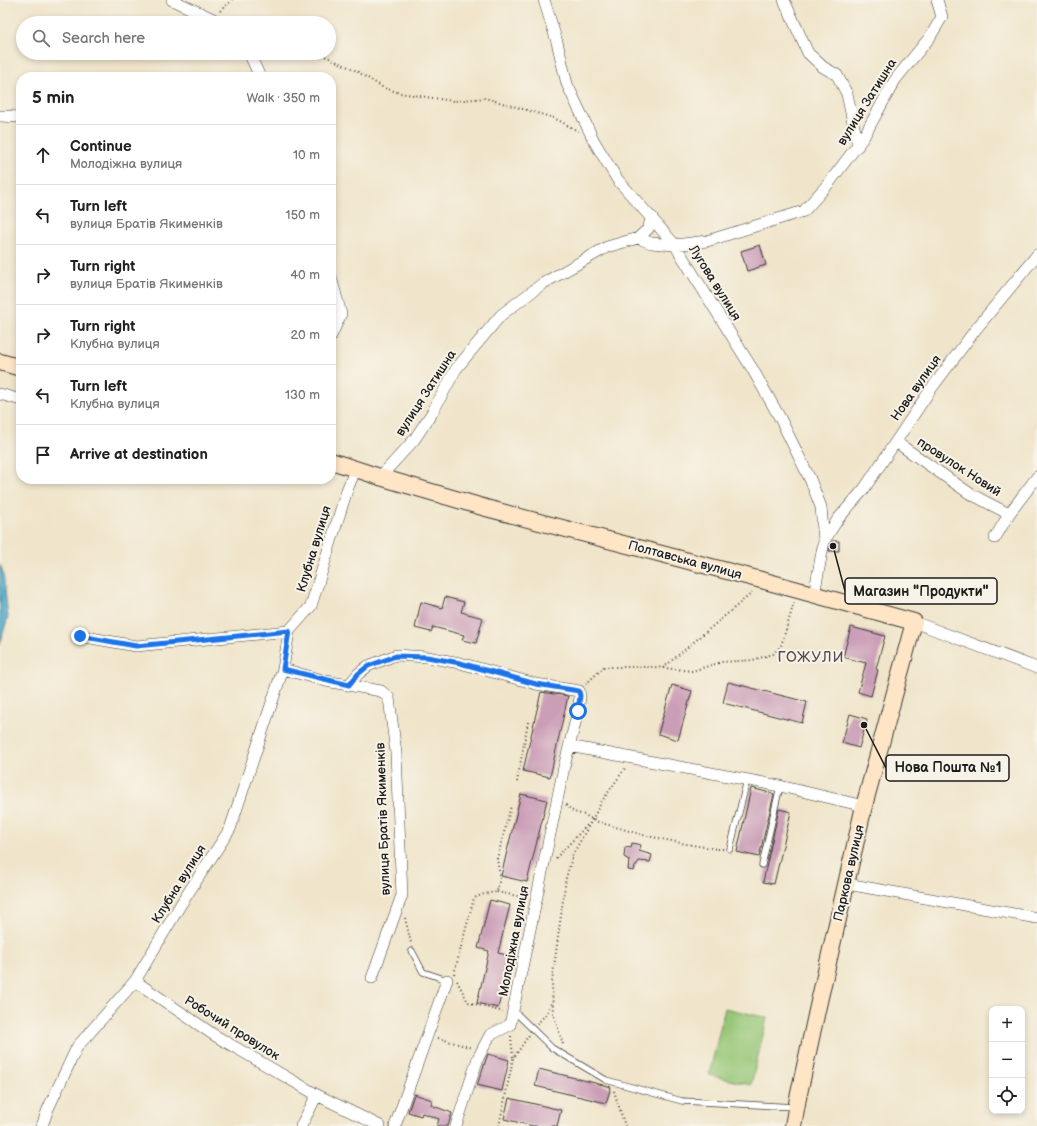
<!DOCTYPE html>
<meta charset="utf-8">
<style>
body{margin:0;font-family:"Balsamiq Sans",sans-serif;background:#f6f6f6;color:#222}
.controls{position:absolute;right:12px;bottom:12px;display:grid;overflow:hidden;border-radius:8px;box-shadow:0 2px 6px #0003}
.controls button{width:36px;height:36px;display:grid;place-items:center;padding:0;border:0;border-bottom:1px solid #e0e0e0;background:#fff;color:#222;font:20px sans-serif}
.stop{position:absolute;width:12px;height:12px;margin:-9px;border:3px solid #1a73e8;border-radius:50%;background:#fff}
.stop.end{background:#1a73e8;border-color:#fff;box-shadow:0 1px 4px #0008}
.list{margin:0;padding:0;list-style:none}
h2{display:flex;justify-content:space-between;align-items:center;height:52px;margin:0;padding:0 16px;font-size:17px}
h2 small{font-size:13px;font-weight:400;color:#767676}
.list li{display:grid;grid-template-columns:26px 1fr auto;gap:12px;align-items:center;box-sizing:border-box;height:60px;padding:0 16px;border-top:1px solid #e0e0e0}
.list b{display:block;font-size:15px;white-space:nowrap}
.list p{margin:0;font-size:13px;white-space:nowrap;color:#767676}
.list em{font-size:13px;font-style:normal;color:#767676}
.icon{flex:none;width:22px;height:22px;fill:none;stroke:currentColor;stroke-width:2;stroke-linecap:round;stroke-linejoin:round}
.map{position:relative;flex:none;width:1037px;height:1126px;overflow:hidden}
.search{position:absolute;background:#fff;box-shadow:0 2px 6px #0003;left:16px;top:16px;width:320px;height:44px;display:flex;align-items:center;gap:10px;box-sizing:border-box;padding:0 14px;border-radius:22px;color:#767676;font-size:15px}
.panel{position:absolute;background:#fff;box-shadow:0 2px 6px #0003;left:16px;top:72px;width:320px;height:412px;border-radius:16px}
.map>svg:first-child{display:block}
</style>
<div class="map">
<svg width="1037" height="1126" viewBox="0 0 1037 1126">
<rect width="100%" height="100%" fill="#f7f3e8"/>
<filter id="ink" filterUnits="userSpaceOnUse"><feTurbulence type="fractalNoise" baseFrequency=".025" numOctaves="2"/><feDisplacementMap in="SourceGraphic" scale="8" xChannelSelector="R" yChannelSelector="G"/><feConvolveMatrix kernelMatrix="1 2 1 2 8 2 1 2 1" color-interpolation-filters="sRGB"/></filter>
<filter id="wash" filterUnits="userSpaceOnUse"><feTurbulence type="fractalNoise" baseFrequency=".012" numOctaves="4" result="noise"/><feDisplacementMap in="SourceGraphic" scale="16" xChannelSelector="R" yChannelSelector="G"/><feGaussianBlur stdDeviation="0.9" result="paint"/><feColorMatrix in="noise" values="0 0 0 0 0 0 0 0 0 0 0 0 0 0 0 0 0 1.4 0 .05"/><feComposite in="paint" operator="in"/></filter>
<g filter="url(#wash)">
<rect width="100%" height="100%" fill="#f0e5ca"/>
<path fill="#96c676" stroke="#597149" d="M725,1008L767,1018L751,1085L709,1075Z"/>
<path fill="#4aa8c9" stroke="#336272" d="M0,565L3,572L8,616L0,645Z"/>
<g id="blocks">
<path fill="#cb9eb7" d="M760,245L766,265L747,271L741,251Z
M832,541H839V551H829Z
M445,597L464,602L461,612L483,618L476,643L462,640L464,635L433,627L431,632L415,628L421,602L442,608Z
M851,627L885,636L876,669L878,670L871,696L858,692L866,663L843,657Z
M728,682L807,702L802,723L723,703Z
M672,685L692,691L678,740L658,734Z
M541,692L568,696L550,777L523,771Z
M850,714L867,719L859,748L842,743Z
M751,788L774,794L759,857L737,852Z
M521,794L547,800L527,882L501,876Z
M779,809L791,812L774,884L763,882Z
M632,843L641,845L639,851L652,855L650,862L639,861L635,867L634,871L628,870L629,860L624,857L625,847L631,848Z
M490,900L510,905L498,953L511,956L498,1008L477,1003L489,951L478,948Z
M488,1054L509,1060L502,1091L477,1085Z
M539,1069L611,1087L606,1103L535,1086Z
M414,1094L432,1100L431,1105L452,1113L448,1126H437L439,1119L422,1113L421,1116L408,1112Z
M509,1098L561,1110L557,1126H533L504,1119Z"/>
</g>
</g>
<g filter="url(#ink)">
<use href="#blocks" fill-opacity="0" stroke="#3c3a36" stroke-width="1"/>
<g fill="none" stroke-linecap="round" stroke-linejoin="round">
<g stroke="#3c3a36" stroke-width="7">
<path id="lane" d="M730,849L747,780
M762,865L780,786
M412,951L423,972L447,980
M514,1011L552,1048L606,1080L682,1101L795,1107"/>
</g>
<g stroke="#3c3a36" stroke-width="12">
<path id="street" d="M172,0L222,23
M544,0L557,42L567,84L594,141L617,179L675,245L753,370L780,418L810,479L821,507L824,541L814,595
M784,0L808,53L823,67L837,75L847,94L858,146
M249,53L260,77
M0,116L21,117
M638,238L651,243L675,245L707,241L804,211L829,183L863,138L895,80L930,37L942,17L937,0
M331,277L341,314L331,336
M0,394L21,400
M896,442L969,493L1009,514
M380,477L414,440L432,413L456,369L501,315L542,284L607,247L638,238L648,229L652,217
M995,538L1009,514L1037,477
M824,541L838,519L864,489L931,389L976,329L1037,255
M914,622L1037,668
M80,636L136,646L289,631
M283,669L326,681L381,691L389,698L396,753L402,895L372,978
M349,685L358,674L368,666L396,655L427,657L460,663L536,684L579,691L580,697L578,711L564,767L510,1025L490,1035L478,1058L456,1126
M569,746L780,786L864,806
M847,884L1037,918
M135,981L214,1035L317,1095
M42,1126L48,1109L77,1047L135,981L181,904L230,829L283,669L289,631L311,606L347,490L356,468
M301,1126L317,1095L380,1126
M395,1126L447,980"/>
</g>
<g stroke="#3c3a36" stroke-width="18">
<path id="secondary" d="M0,362L21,368
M331,461L380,477L486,508L765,581L914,622L864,806L818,1006L798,1098L793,1126"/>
</g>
<path stroke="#3c3a36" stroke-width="2" stroke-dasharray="1 3" stroke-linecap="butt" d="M220,11L232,0
M318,53L353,69L384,88L400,93L453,101L485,98L554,118L578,131
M663,668L752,593
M586,684L604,667H655L692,671L722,662L753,660L773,654L781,646L794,603
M517,782L528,722
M566,805L574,812L585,815L595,821L643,835L686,844L717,849H723
M592,820L602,801L626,767
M556,858L589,823
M497,892L527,898
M405,918L411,943
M454,974L474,898L484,894L497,892L500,877L497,859L511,806
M457,981L468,1002L503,1012
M537,1024L547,1013L552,1001
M511,1036L513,1058
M438,1038L472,1048
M563,1044L553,1013L552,982L566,878L573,854L592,820
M614,1091L625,1126
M499,1126L513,1059L529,1035"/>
<use href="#lane" stroke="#fff" stroke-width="5.5"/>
<use href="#street" stroke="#fff" stroke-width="11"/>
<use href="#secondary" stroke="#fde5c5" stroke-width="16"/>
</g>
</g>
<g fill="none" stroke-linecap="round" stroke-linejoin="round" filter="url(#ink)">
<path stroke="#1a73e8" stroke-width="5" d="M80,636L136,646L289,631L283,669L349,685L358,674L368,666L396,656L427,657L460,663L536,684L579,691L580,696L578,711"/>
</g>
<g text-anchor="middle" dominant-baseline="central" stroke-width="4" stroke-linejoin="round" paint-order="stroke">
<g font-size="13" fill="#1c1c1c" stroke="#f7f3e8">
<text transform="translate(867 102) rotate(-58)">вулиця Затишна</text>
<text transform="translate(715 283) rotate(58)">Лугова вулиця</text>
<text transform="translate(916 388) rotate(-55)">Нова вулиця</text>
<text transform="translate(426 393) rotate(-57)">вулиця Затишна</text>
<text transform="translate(959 467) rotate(33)">провулок Новий</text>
<text transform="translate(314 549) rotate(-73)">Клубна вулиця</text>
<text transform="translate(685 560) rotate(15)">Полтавська вулиця</text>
<text transform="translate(383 819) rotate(-92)">вулиця Братів Якименків</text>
<text transform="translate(849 873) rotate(-77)">Паркова вулиця</text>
<text transform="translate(179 884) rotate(-58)">Клубна вулиця</text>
<text transform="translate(514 941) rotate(-79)">Молодіжна вулиця</text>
<text transform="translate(232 1028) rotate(32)">Робочий провулок</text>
</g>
<g font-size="15" letter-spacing="1" fill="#594a52" stroke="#f7f3e8">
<text x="811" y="657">ГОЖУЛИ</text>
</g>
</g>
<path fill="none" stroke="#1c1c1c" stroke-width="1.5" d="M833 546L845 591M864 725L886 768"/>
<g fill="#1c1c1c" stroke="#f7f3e8" stroke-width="1.5">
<circle cx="833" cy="546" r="4"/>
<circle cx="864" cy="725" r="4"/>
</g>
<g fill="#f7f3e8" stroke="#1c1c1c" stroke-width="1.5">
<rect x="845" y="578" width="152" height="26" rx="4"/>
<rect x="886" y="755" width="123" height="26" rx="4"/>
</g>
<g font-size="14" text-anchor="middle" font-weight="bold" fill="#1c1c1c">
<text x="921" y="596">Магазин "Продукти"</text>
<text x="948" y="772">Нова Пошта №1</text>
</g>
</svg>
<div class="controls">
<button>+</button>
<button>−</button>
<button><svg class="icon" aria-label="locate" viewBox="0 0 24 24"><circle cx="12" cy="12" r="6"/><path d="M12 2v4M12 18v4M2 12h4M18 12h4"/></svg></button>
</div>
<div class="stop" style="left:578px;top:711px"></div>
<div class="stop end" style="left:80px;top:636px"></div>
<div class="search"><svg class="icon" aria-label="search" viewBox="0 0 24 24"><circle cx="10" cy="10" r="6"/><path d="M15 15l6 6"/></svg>Search here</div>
<section class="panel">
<h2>5 min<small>Walk · 350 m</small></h2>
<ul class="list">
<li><svg class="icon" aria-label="ahead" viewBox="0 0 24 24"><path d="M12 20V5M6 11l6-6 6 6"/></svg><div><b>Continue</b><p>Молодіжна вулиця</p></div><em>10 m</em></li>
<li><svg class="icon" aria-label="left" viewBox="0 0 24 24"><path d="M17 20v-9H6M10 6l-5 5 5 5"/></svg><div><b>Turn left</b><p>вулиця Братів Якименків</p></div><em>150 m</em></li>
<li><svg class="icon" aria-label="right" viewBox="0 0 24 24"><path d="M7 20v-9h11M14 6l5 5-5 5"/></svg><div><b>Turn right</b><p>вулиця Братів Якименків</p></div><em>40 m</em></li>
<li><svg class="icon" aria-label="right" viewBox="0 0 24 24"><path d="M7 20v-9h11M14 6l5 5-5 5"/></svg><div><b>Turn right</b><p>Клубна вулиця</p></div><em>20 m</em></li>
<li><svg class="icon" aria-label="left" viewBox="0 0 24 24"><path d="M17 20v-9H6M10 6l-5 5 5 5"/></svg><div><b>Turn left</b><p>Клубна вулиця</p></div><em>130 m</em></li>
<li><svg class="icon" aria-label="arrive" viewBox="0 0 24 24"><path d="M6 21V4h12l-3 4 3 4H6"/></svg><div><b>Arrive at destination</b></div></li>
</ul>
</section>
</div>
